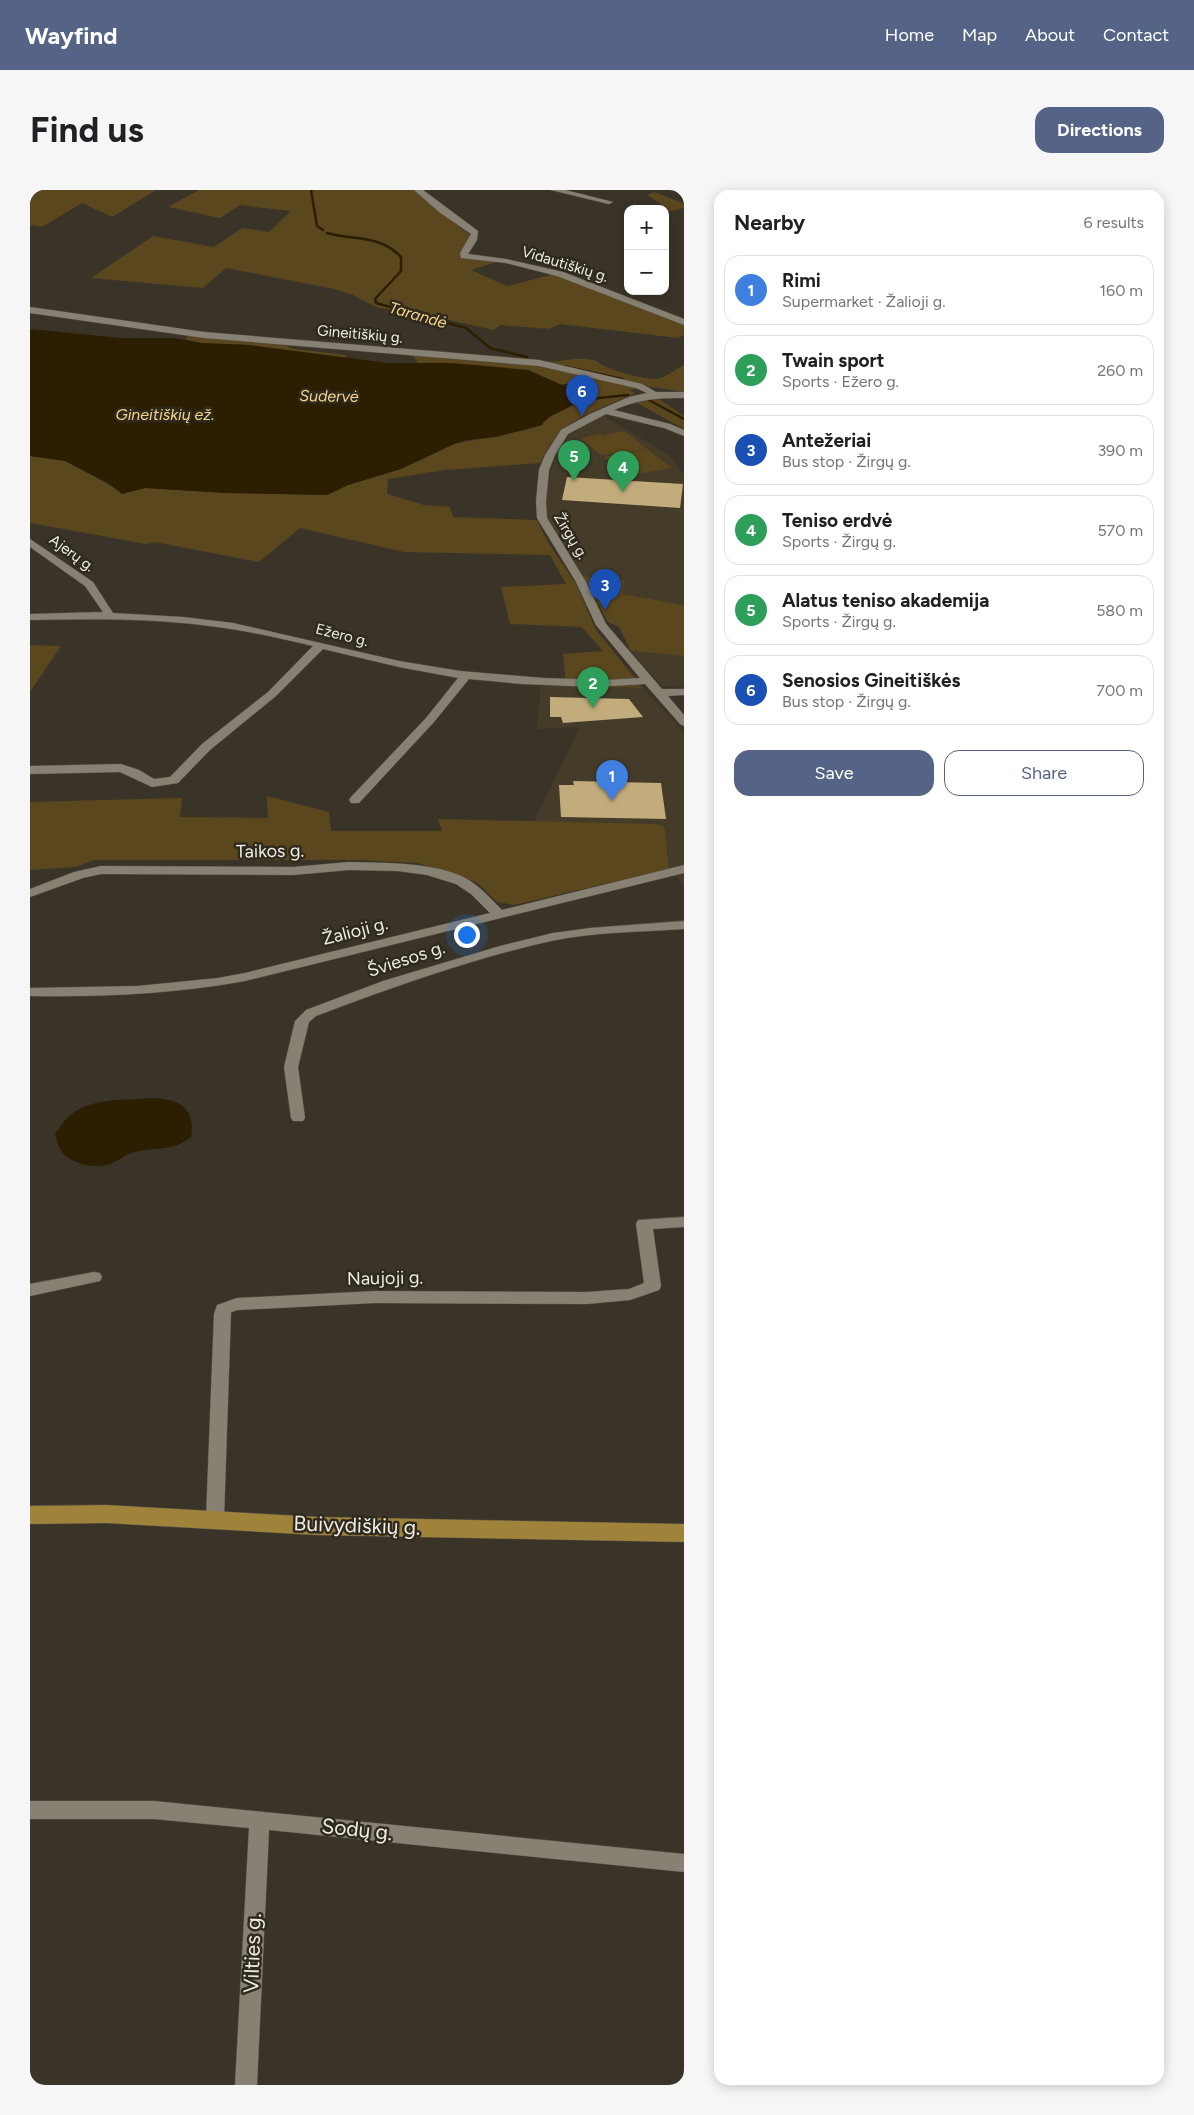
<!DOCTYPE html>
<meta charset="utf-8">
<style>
body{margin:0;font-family:Figtree,sans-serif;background:#f6f6f6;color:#202124}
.controls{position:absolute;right:15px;top:15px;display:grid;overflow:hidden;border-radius:10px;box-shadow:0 2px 12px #0003}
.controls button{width:45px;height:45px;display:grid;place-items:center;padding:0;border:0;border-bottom:1px solid #e0e0e0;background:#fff;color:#202124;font:25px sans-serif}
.you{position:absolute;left:436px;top:744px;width:18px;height:18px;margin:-12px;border:4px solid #fff;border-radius:50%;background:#1a73e8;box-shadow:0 0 0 8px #1a73e833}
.badge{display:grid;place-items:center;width:32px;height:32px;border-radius:50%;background:#556486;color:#fff;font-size:16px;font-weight:700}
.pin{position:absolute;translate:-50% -41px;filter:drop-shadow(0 1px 2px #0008)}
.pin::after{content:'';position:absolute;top:26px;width:18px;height:15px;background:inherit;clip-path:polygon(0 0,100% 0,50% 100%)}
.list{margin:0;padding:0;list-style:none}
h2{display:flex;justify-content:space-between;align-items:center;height:65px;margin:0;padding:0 20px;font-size:21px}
h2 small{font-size:16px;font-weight:400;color:#757577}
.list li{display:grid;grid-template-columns:32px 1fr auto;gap:15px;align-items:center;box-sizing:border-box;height:70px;margin:0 10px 10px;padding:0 10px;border:1px solid #e0e0e0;border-radius:15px}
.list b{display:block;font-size:19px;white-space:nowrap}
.list p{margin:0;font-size:16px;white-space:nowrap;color:#757577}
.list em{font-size:16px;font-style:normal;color:#757577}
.actions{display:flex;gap:10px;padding:15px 20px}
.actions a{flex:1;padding:11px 0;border:1px solid #556486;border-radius:15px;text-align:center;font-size:18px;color:#556486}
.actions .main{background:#556486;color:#fff}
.map{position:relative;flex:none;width:654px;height:1895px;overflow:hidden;border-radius:15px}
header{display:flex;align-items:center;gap:30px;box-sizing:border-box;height:70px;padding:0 25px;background:#556486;color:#fff}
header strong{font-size:24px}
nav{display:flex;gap:28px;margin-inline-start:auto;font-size:18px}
.intro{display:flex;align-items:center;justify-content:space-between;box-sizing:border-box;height:120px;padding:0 30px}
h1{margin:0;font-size:35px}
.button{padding:12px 22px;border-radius:15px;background:#556486;color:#fff;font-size:18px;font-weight:700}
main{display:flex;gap:30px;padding:0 30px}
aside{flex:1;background:#fff;border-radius:15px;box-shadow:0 2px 12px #0003}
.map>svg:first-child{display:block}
</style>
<header>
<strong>Wayfind</strong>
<nav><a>Home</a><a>Map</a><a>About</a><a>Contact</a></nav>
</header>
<div class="intro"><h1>Find us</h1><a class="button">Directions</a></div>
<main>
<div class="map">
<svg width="654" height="1895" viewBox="0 0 654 1895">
<rect width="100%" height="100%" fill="#3a3428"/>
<path fill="#443b29" d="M574,226L640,266L654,285V415L593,404L594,390L553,386L517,328L516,312L519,289L527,262L537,248L549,239Z
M601,461L654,466V497L632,496Z
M511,494L613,498L654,542V695L639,679L635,639L632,636L504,631L550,537L507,539Z"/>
<path fill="#5a471d" d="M0,0H126L82,27L52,13L12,37L0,35Z
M169,0H385L389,5L441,46L429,63L431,66L469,71L441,80L477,96L525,84L654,135V145L648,148L530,134L519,139L470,135L464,140L380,121L348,118L323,105L304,99L196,78L173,98L61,88L123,46L184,57L212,38L239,42L261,21L210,15L190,28L138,17Z
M624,2L650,12L654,14V18L635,22L631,14L617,5Z
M170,141L259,154L258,157L264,159L316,165V168L219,155L171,153L155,149L163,142Z
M388,160H399L525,172C540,169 552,167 567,171C572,179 616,190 626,189C634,188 646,179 654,175V202L617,196L599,200L605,203C562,224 532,225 510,273L415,280L358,289L357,304L394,315L420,317L423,327L507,330L517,351L546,394L566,440L613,498L536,495L533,464L573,461L552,437L480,434L471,397L536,394L520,365L374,362L270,338L229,372L125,352L116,354L0,333V266L35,271L85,298L102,300L115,298L196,303L297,305L318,295L371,279L424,254L496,240L511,235L516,228L544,215L548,206L541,200L549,196L547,193L532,195L498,180L421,173H388L383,166Z
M619,207L630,210L654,226V239L605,212Z
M594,241L617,259L571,265L550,248L571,244L583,253L573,245Z
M617,259L642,278L597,286L574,267Z
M553,386L595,390L593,404L654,415V466L601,461L589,437L578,432Z
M0,455L31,456L0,502Z
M237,606L299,622L301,641H412L408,629L625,634L633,636L635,639L639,679L484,715L467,712L448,693L420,682L387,673L331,670H64L46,677L0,680V612L152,608L150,627L238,628Z"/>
<path fill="#2c1e00" d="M0,139L90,148H145L171,153L219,155L358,173H421L498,180L532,195L544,192L550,195L541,200L548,206C543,222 520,221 512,235L466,247L437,250L424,254L371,279L318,295L297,305L196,303L115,298L92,304L78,293L35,271L0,266Z
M120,908C148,909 166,916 161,947C142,963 119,956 99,964C92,967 86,972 78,975C65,979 41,974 32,962C28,957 27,949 25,944C29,939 33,932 37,928C58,907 93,911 120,908Z"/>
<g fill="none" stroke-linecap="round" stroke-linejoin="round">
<path stroke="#2c1e00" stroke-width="2.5" d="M281,0L287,36L293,40
M297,43C325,51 349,44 371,67V81L345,109L346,113L436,138L460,158L497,167
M533,176L592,189
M617,209L654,229
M540,211L598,205"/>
</g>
<path fill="#c2ac7c" d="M537,287L653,294L650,318L532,310Z
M520,507L599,509L613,527L533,533L531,527H520Z
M543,591L631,593L636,629L531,627L529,595H544Z"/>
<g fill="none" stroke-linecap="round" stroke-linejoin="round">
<g stroke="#575147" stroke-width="1">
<path id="minor" d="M384,0H393L448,41L447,50L438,64L476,69L533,82L654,129V135L527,86L476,73L431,68L430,63L441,44L409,22Z
M521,0H535L583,12L579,14Z
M0,117L174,142L509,170L612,194L626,202H654V208C626,208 610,209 584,220L640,234L654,240V246L634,238L576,224L538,244L525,265L519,280L516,311L517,328L556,392L576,434L632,499H654V505L638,506L654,525V536L650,534L615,494L565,497L492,494L439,489L404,532L329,613H321L319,610L321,607L396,528L428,488L369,477L293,459L246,506L180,560L148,593L122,597L90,582L0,584V576L91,574L109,580L124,589L140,587L172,554L238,502L283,456C249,448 214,440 179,436C119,428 60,429 0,430V424L73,422L55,396L0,357V349L63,392L83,423L153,427L203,433L369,471L430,481L513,488L576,490L610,488L566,435L546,392L507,328L506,311L509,280L515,265L531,240L560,224L599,207L617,203L606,198L509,176L174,148L0,123Z
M319,672C354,673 407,672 437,689C451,697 461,709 472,720L654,675V683L215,791C144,804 72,807 0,806V798L108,796L188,788L215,783L460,723L441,704L426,694L397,685L368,681L319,680L263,685L71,684L53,688L0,707V699L44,682L71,676L263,677Z
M654,731V739C610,742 564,742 521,751C441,769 363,797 286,826L279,832L268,877L275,928L273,931H263L261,928L254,877L265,831L276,820L353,791L470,756L523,743L560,738Z
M654,1027V1037L623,1039L631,1096L629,1100L600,1110L557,1114L345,1113L208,1120L201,1122L194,1328L191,1333L185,1335L179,1333L176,1328L184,1124L187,1115L207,1108L345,1101L557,1102L599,1099L614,1093L606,1034L608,1030Z
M64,1082L70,1083L72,1087L70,1091L0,1106V1094Z
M0,1611H124L654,1664V1682L239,1640L227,1895H205L219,1638L124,1629H0Z"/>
</g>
<g stroke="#575147" stroke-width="1">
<path id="major" d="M76,1315L288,1327L654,1334V1352L288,1345L76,1333L0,1334V1316Z"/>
</g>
<use href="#minor" fill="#878173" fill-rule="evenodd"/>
<use href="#major" fill="#9f833b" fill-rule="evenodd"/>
</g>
<g text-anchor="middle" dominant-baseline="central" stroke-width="5" stroke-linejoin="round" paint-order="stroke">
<g font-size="15" fill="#f0ece5" stroke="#2f2a1e">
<text transform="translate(535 74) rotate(17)">Vidautiškių g.</text>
<text transform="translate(330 144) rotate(5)">Gineitiškių g.</text>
<text transform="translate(541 346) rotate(59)">Žirgų g.</text>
<text transform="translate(42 363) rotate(36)">Ajerų g.</text>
<text transform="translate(312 445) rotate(14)">Ežero g.</text>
</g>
<g font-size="16" font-style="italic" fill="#f6d48c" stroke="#2f2a1e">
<text transform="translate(388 125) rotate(16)">Tarandė</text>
<text transform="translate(299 206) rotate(1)">Sudervė</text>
<text x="135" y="224">Gineitiškių ež.</text>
</g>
<g font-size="18" fill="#f0ece5" stroke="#2f2a1e">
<text transform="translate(240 661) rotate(-1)">Taikos g.</text>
<text transform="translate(325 741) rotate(-14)">Žalioji g.</text>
<text transform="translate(376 769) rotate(-18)">Šviesos g.</text>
<text transform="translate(355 1088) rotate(-1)">Naujoji g.</text>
</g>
<g font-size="21" fill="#f0ece5" stroke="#2f2a1e">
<text transform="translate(327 1335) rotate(2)">Buivydiškių g.</text>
<text transform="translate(327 1639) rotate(6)">Sodų g.</text>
<text transform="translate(222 1763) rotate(-88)">Vilties g.</text>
</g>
</g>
</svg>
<div class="controls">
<button>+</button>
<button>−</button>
</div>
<div class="you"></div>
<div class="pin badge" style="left:582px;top:611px;background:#3f7fe0">1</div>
<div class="pin badge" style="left:563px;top:518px;background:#2e9e5b">2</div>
<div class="pin badge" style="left:575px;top:420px;background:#1a4fb4">3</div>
<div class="pin badge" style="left:593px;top:302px;background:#2e9e5b">4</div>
<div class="pin badge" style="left:544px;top:291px;background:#2e9e5b">5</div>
<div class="pin badge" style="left:552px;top:226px;background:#1a4fb4">6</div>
</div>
<aside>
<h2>Nearby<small>6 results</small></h2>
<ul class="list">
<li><span class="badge" style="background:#3f7fe0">1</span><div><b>Rimi</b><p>Supermarket · Žalioji g.</p></div><em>160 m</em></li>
<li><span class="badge" style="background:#2e9e5b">2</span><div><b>Twain sport</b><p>Sports · Ežero g.</p></div><em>260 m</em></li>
<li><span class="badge" style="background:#1a4fb4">3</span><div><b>Antežeriai</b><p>Bus stop · Žirgų g.</p></div><em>390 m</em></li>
<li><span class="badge" style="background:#2e9e5b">4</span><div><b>Teniso erdvė</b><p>Sports · Žirgų g.</p></div><em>570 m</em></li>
<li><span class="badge" style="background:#2e9e5b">5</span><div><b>Alatus teniso akademija</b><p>Sports · Žirgų g.</p></div><em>580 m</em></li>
<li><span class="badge" style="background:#1a4fb4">6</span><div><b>Senosios Gineitiškės</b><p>Bus stop · Žirgų g.</p></div><em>700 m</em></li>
</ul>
<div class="actions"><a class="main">Save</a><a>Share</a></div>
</aside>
</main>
